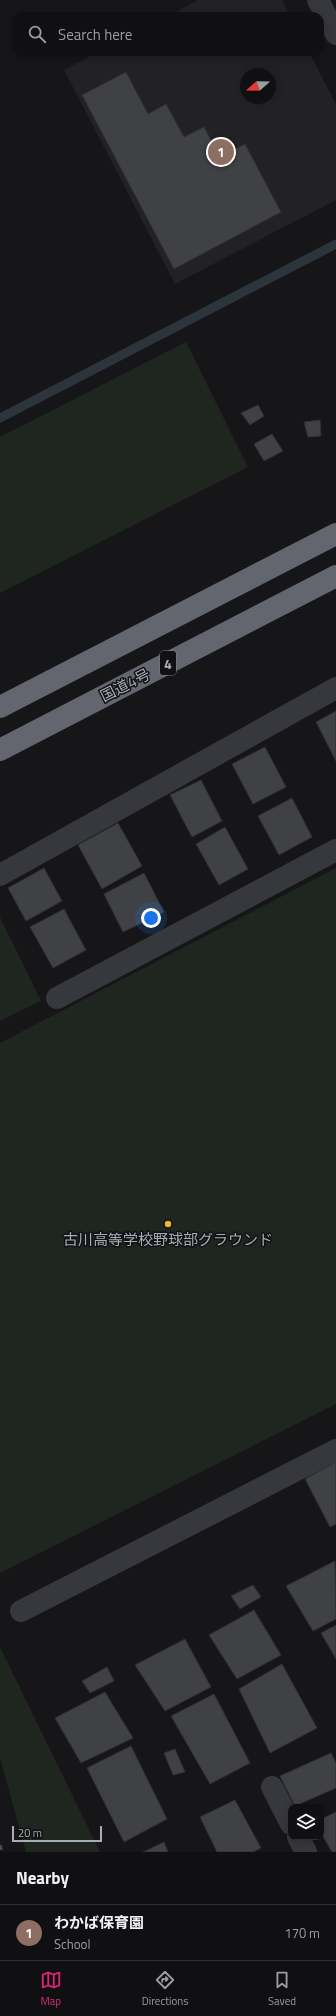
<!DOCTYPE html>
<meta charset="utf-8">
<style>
body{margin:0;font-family:"Titillium Web","Noto Sans JP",sans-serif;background:#1e1e20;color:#f1f3f6}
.controls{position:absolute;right:12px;bottom:12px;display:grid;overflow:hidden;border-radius:8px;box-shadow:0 2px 10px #0003}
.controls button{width:36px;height:36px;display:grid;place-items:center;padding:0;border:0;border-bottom:1px solid #303032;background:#101012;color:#f1f3f6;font:20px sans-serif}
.compass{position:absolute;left:240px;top:68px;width:36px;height:36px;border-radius:50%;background:#101012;box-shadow:0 2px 10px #0003;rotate:250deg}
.scale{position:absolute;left:12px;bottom:10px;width:90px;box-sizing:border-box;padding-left:4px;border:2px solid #a8adb8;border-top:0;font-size:11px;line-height:14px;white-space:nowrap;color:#a8adb8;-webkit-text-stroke:3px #111113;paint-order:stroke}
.you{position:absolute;left:151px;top:918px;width:14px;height:14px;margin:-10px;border:3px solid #fff;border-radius:50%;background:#1a73e8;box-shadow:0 0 0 6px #1a73e833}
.badge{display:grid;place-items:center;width:26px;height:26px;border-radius:50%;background:#db2777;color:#fff;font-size:13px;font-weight:700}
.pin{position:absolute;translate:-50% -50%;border:2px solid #fff;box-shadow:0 1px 4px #0006}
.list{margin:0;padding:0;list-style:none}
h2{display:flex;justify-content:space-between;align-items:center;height:52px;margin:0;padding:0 16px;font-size:17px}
h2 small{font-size:13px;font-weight:400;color:#9c9d9f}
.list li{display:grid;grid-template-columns:26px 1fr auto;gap:12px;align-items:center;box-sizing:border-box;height:56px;padding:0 16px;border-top:1px solid #303032}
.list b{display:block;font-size:15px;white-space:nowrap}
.list p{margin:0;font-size:13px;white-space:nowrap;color:#9c9d9f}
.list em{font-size:13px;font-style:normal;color:#9c9d9f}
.icon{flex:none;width:22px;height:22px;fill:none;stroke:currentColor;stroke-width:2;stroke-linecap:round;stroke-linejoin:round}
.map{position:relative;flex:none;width:336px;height:1852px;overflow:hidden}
.search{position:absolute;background:#101012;box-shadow:0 2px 10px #0003;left:12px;right:12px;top:12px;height:44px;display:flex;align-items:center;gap:10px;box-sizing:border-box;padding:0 14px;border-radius:12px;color:#9c9d9f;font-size:15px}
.sheet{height:108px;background:#101012}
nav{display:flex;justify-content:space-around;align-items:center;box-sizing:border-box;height:56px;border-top:1px solid #303032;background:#101012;font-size:11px;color:#9c9d9f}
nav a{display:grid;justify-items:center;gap:2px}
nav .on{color:#db2777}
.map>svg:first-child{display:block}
</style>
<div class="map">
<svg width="336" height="1852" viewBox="0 0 336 1852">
<rect width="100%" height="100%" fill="#161618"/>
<path fill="#222225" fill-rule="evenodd" d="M198,0H282L290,16H168Z
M98,52H309L336,104V200L175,284L64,70ZM246,74H270V98H246Z"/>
<path fill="#1e261f" d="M186,342L248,467L0,593V437Z
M336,868V1404L0,1573V1043Z
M0,917L41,1001L0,1021Z
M0,1647L100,1852H26L0,1758Z"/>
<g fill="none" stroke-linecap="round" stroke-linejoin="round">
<path stroke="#2c353c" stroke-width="9" d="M0,418L336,244"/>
</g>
<path fill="#404145" stroke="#303034" d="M126,72L148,114L166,104L184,137L204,127L220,157L245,144L281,212L174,269L82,95Z
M258,405L264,416L250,425L241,413Z
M320,420L321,436L308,437L304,422Z
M272,434L283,451L264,461L254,444Z
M336,711V761L316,722Z
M265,747L286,787L253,804L232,764Z
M201,780L222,821L192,837L170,795Z
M292,798L312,837L279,855L258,816Z
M118,823L142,866L102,889L78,845Z
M225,827L248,869L219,885L196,844Z
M44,868L62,901L26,921L8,888Z
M144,873L164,912L123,932L104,894Z
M64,909L86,950L53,968L30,927Z
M336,1462V1524L330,1527L305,1479Z
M335,1561L336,1619L313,1631L286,1586Z
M253,1585L261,1597L240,1609L231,1596Z
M254,1610L281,1655L237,1679L209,1635Z
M336,1625V1659L321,1633Z
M185,1639L211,1687L165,1711L135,1665Z
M282,1664L317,1728L270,1753L239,1689Z
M107,1667L114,1681L90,1693L82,1681Z
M105,1692L133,1738L81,1763L55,1718Z
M214,1694L250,1763L210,1784L171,1716Z
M131,1746L167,1819L124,1842L87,1768Z
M175,1749L185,1772L173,1775L164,1753Z
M331,1753L336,1763V1788L295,1806L280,1776Z
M235,1800L261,1848L253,1852H217L200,1817Z
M336,1812V1852H332L321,1833V1819Z
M164,1842L168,1852H143Z"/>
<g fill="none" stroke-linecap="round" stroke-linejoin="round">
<path stroke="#37383d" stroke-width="22" d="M318,0L336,34
M0,875L336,688
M57,998L336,850
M21,1611L336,1450
M272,1787L291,1824
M298,1837L306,1852"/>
<path stroke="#63666e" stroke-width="22" d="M0,707L336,534
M0,750L336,576"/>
<path stroke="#4a4c52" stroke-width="3" stroke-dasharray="5 4" stroke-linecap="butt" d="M0,1845L2,1852"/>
</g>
<circle fill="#f2b134" stroke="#111113" stroke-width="1.5" cx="168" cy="1224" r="4"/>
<g text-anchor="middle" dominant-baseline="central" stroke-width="3" stroke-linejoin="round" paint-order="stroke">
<rect fill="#111113" stroke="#7b7e86" stroke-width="1" x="160" y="651" width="16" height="24" rx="3"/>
<g font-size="14" font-weight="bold" fill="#a8adb8">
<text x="168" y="663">4</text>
</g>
<g font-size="15" fill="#a8adb8" stroke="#111113">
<text transform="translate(125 685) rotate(-27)">国道4号</text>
</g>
<g font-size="15" fill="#a8adb8" stroke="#111113">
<text x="168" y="1239">古川高等学校野球部グラウンド</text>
</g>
</g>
</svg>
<div class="controls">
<button><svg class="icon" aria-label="layers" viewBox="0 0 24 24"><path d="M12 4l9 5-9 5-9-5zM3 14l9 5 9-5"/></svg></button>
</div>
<svg class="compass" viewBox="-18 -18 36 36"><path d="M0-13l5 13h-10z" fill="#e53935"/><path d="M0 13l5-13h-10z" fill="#9c9d9f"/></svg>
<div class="scale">20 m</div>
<div class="you"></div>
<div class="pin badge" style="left:221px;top:152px;background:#8d6e63">1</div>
<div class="search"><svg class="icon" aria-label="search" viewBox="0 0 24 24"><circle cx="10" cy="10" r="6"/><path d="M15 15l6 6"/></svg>Search here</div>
</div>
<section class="sheet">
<h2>Nearby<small></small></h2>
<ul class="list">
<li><span class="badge" style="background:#8d6e63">1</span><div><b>わかば保育園</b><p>School</p></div><em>170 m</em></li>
</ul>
</section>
<nav>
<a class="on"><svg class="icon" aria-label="map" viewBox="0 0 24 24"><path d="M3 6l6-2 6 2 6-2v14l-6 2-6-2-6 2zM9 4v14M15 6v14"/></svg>Map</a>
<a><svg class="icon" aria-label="directions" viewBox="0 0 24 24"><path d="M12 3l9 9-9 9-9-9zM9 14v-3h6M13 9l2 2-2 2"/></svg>Directions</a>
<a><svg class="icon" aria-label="saved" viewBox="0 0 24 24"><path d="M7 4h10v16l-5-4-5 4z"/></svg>Saved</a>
</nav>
